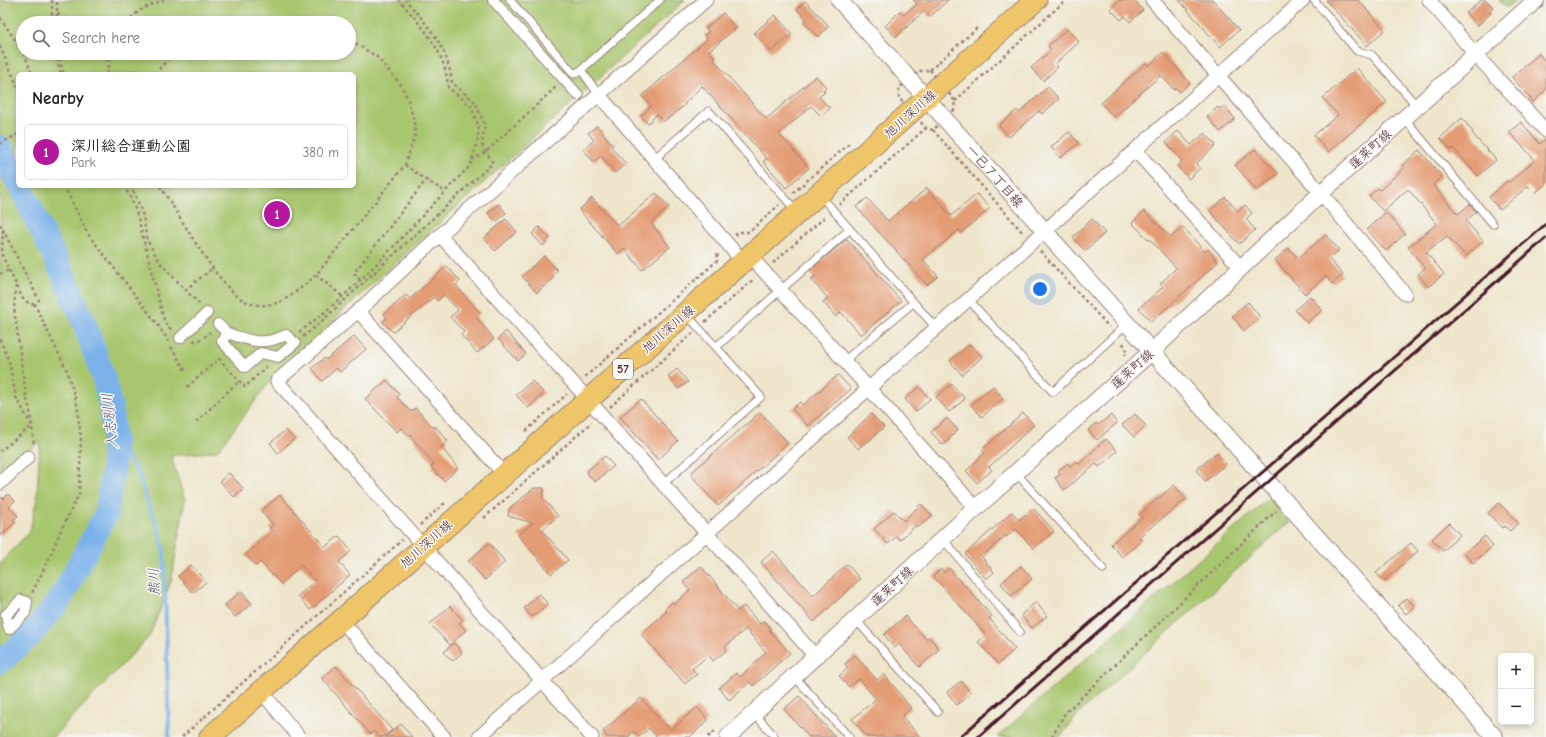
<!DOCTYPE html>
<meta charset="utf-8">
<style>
body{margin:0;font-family:"Comic Neue","Klee One",sans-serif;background:#f2f2f2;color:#222}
.controls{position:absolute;right:12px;bottom:12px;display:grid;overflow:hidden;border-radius:6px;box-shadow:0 2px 6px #0003}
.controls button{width:36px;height:36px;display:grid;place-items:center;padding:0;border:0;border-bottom:1px solid #e0e0e0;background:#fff;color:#222;font:20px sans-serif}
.you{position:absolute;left:1040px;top:289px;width:14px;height:14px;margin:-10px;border:3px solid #fff;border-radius:50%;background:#1a73e8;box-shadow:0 0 0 6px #1a73e833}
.badge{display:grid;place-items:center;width:26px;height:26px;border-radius:50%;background:#b5179e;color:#fff;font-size:13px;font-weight:700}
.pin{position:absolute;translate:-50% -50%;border:2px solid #fff;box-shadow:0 1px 4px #0006}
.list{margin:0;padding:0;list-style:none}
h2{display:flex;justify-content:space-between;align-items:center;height:52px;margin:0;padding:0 16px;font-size:17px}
h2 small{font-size:13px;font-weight:400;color:#767676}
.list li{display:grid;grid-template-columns:26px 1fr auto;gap:12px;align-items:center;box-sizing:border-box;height:56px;margin:0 8px 8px;padding:0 8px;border:1px solid #e0e0e0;border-radius:6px}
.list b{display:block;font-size:15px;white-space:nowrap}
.list p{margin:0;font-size:13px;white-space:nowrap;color:#767676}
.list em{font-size:13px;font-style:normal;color:#767676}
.icon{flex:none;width:22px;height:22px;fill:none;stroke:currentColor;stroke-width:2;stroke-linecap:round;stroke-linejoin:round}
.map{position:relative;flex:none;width:1546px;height:737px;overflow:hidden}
.search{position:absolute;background:#fff;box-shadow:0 2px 6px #0003;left:16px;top:16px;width:340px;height:44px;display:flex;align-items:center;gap:10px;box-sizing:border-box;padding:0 14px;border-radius:22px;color:#767676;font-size:15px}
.panel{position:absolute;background:#fff;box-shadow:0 2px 6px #0003;left:16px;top:72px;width:340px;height:116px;border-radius:6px}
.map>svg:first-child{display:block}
</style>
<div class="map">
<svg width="1546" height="737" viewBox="0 0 1546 737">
<rect width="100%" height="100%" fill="#f6f6f2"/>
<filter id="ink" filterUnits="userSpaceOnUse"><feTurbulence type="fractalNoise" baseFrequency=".025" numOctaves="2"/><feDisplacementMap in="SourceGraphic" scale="8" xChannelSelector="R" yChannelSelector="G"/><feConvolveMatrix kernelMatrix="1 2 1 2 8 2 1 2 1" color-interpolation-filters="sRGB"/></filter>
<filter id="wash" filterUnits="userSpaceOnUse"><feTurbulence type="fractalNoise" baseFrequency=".012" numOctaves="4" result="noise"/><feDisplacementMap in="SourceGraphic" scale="16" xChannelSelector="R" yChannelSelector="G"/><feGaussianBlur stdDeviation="0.9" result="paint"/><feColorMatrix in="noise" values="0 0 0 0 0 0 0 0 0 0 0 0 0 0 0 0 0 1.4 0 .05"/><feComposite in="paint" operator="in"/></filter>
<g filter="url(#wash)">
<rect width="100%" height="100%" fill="#eee5ca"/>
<path fill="#a8c66e" stroke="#79724c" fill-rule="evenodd" d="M0,0H685L348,306L266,387L217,451L171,456L185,500L171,582L149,637L53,737H0V563L30,531L37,497L40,441L0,477ZM23,23H349V53H23ZM18,74H354V186H18Z
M1499,0H1516L1506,8Z
M1276,492L1297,515L1079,713L1060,737H997Z"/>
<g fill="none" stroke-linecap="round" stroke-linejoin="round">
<path stroke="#7bb2ea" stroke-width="4" d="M114,437L138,473L151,513L158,526L164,552L169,737"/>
<path stroke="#7bb2ea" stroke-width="24" d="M0,147L18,183
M0,662L29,637L60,600L106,514L113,472L114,437L111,408L104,379L84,322L62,272L20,186"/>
</g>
<g id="blocks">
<path fill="#e49c74" d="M913,0H948L930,17L924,11L896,37L885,26L900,11L904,15L917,4Z
M1120,0H1134L1143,10L1130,22L1125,16L1121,20L1110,9Z
M1179,0H1213L1239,30L1220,47Z
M1326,0H1358L1385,30L1367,46Z
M1481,0H1486L1493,7L1489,11L1491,13L1477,26L1466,13Z
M805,1L829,26L818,37L804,22L806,19L797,9Z
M723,13L736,28L709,51L716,59L714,60L766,119L816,76L826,87L823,90L825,92L819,97L830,108L821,116L811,106L779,134L809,168L786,188L763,161L767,159L702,86L684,104L685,105L663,122L657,114L648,124L641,116L651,106L642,96L707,39L704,35L709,32L706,28Z
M775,15L792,34L771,52L754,33Z
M1067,29L1079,42L1055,64L1058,67L1043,81L1031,68L1051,50L1048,46Z
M1163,52L1190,83L1180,92L1176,88L1174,90L1161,75L1114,117L1101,103L1146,63L1148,66Z
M1539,54L1546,62V90L1533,102L1512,77Z
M1357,68L1387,102L1328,152L1314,135L1338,115L1323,98Z
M1048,87L1059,99L1042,114L1039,111L1009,137L999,125L1017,110L1019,113Z
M1225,106L1235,119L1220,132L1207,116L1218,107L1220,109Z
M1462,118L1473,132L1472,133L1496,160L1478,176L1453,148L1451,150L1440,138Z
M1521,122L1540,144L1546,139V184L1535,193L1528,186L1500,210L1489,197L1507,181L1509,182L1535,160L1509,132Z
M597,126L613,145L611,147L626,164L615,173L601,156L594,162L583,149L594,140L588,133Z
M1178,131L1191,145L1205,133L1216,145L1196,164L1200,168L1189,179L1177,166L1182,161L1166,142Z
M1069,132L1079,143L1060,158L1051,147Z
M1255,149L1269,165L1270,164L1278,173L1257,191L1235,165Z
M1419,150L1442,176L1433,185L1454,210L1458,214L1470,204L1476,212L1466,221L1483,241L1466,256L1447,236L1426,252L1444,274L1428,287L1418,274L1425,268L1408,247L1437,224L1408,189L1383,211L1369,196L1378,188L1380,190L1404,168L1402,166Z
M927,188L951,216L977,194L990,208L961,233L959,230L923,260L938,276L927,285L856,207L867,198L888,221Z
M656,193L669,207L651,223L670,247L642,270L624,248L618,254L579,210L592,198L618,226Z
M1225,197L1238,211L1245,205L1252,213L1246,219L1255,230L1239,244L1210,211Z
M499,204L506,213L496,222L488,213Z
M1144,211L1171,237L1183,227L1205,252L1208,249L1218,262L1151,322L1139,308L1163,287L1160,284L1176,268L1150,239L1149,240L1132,223Z
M1386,212L1405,234L1386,251L1367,229Z
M506,219L517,232L495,251L484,238Z
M1092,219L1105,233L1085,251L1073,237Z
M539,227L550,238L543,246L532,234Z
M1326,235L1339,250L1329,259L1343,275L1332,284L1326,276L1305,294L1275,260L1289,248L1298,258Z
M847,239L901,301L861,335L841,312L836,317L823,302L828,298L811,280L815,276L810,270Z
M544,256L557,270L552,275L554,277L537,293L522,276Z
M447,266L460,281L456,285L480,313L476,317L494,339L477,353L461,335L464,332L450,317L458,310L444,295L437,301L434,297L393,332L383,322L387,318L384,314L406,295L410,299Z
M1310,296L1322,310L1307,323L1295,310Z
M1248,302L1260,317L1244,331L1232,316Z
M506,331L526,354L518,361L498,339Z
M354,336L366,349L340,372L337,368L322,381L312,368L325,358L326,360Z
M970,344L982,357L962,375L950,361Z
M677,369L688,382L678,389L668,376Z
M838,375L851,389L808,426L792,409L800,402L803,405Z
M387,380L399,394L397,397L411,412L415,408L434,428L435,426L448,441L441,447L458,468L444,481L431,467L434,464L410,435L409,436L401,428L397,432L365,399Z
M532,381L544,393L528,408L516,395Z
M952,384L965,399L949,412L936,397Z
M993,386L1003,398L982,417L971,405Z
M919,387L930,399L916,412L905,399Z
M641,399L678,441L658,460L620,417Z
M760,412L788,443L718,506L690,474Z
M1023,413L1034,425L989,467L992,470L977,483L966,471L985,453L982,450Z
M871,414L884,427L865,444L864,443L858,449L847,437Z
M1135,414L1146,426L1134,437L1122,425Z
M1111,415L1117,423L1097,440L1088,430L1096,423L1098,425Z
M947,418L958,430L943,445L931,432Z
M286,430L294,439L278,453L270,443Z
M1106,439L1117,451L1099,467L1096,464L1064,490L1055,478L1061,474L1058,471L1068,463L1070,466L1076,461L1079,464Z
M1216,453L1226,464L1205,481L1196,470Z
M605,456L614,466L595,482L586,472Z
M229,473L243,488L234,497L220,481Z
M1174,485L1186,499L1139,537L1142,540L1122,557L1111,544L1142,518L1139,515Z
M534,488H544L543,498L558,516L542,530L568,560L551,574L518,535L533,523L508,516L509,509Z
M8,494L15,501L9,507L18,516L13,520L16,522L0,536V496L3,499Z
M280,495L325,547L339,536L351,551L339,562L350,575L310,610L298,596L315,581L301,565L281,584L260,562L256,566L245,555L272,531L269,528L273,525L261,511Z
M1499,503L1518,523L1510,531L1505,526L1502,528L1488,513Z
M921,504L932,515L918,528L916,525L900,540L897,536L888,544L874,529L894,511L904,521Z
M1033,508L1054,531L1034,549L1016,529L1006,537L1005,536L982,557L994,572L986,579L965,554L1012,512L1019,520Z
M1449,523L1460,535L1443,551L1432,539Z
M1485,536L1493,546L1473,563L1465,553Z
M489,543L505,562L485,580L468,561Z
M1411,543L1418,551L1384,581L1376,573Z
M773,551L813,596L847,564L860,579L814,622L761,562Z
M191,565L206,582L193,593L178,576Z
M701,566L738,611L744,606L760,624L764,621L771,629L769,630L790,653L753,686L750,682L729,700L719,688L736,673L740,677L766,652L746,629L725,647L727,650L713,661L709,655L692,669L697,674L685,684L641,634L667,611L665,609L672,602L674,604L690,590L683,582Z
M1021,566L1032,579L1011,596L1001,583Z
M949,568L992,616L989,618L1015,649L998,664L978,642L986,635L933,576L941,569L944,573Z
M241,591L252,604L235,617L225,605Z
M539,594L548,604L532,617L524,608Z
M1407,598L1414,606L1406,614L1398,606Z
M1036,602L1047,616L1032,628L1021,615Z
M450,606L463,620L459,623L466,630L450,645L430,624Z
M905,616L926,639L929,637L939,649L919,667L899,644L895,648L884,635Z
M454,643L462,653L452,661L444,652Z
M855,655L877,680L884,674L911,708L902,716L920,737H867L852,719L876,699L859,679L849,687L839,676L848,668L845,664Z
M336,666L392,730L383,737H379L374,731L370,734L322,678Z
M961,681L971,693L957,705L947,692Z
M799,696L835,737H809L784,709Z
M641,698L664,724L671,730L697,707L708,720L690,737H657L649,728L639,737L634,732L628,737H607L603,731Z
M401,724L412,737H385Z"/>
</g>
</g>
<g filter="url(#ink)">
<use href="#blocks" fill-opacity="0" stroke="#9c827a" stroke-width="1"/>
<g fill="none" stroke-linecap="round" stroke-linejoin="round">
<g stroke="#9c827a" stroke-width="9">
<path id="service" d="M510,0L574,74L581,70L599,95
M1314,0L1357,51L1372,55L1417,106
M581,70L660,0
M1404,118L1493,224
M654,159L709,111L797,212
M820,195L936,328
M968,299L1053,392L1127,324
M687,315L716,347L850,229
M845,360L913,303
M1016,473L1103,569
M663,484L761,397L716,347
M943,539L1020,632
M856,620L938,712
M794,676L849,737
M754,713L775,737"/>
</g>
<g stroke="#9c827a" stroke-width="12">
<path id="pedestrian" d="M493,0L578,95
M218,324L227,333L222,341L245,367L261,353L278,357L295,343L286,335C263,346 250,341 227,333
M180,338L207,313
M21,600L27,602L25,613L9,629L6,615Z"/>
</g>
<g stroke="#9c827a" stroke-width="15">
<path id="minor" d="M1152,0L1321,193L1405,294
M1429,0L1475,54L1546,131
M599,95L744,263
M1135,150L1241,268
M440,235L601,414L816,657
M751,257L976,508
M358,311L504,474
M0,483L28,457
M341,620L444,737
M261,691L299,737
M479,737L1303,0
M592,737L277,381L358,311L440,235L706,0"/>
</g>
<g stroke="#9c827a" stroke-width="18">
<path id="tertiary" d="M839,0L1495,737
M728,737L976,508L1151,352L1321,193L1536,0"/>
</g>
<g stroke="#9c827a" stroke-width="23">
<path id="primary" d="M210,737C485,491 762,247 1036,0"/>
</g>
<path stroke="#9c827a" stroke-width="2.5" stroke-dasharray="3 3" stroke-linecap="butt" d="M52,0V23
M58,12L62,23
M0,18L23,51
M57,23V0
M127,23C136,10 150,5 164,0
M224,23L252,18L313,23
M0,46L18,88
M24,53L32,74
M54,53L61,74
M57,53L64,74
M106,53L108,69
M930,70L955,101L954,110L933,130L926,128L899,98V88L920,71Z
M930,70L977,28
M107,74L113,53
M155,74L173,53
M955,101L1066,0
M933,130L1024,234
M0,144L18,134
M472,160L487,151L556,87
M405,165L426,180
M64,186L88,234L158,325L169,342
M123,186L130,196L137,214L164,320L167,326L173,331
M129,186L135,194L143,216L147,240L161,264L200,305
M160,186C179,215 196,246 217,274C225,283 232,294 243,300C250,304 259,306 267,305C286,303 302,287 316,275L405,165L415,135L414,120L408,100L401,85L377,57L349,39
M793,193L851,142
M839,205L926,128
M0,224L39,300L35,305L67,371L77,404L81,438L79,494L61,530L47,563L32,593
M3,230L2,255L24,301L35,305
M735,235L739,232H749L779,205
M1040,251L1109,327
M773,263L826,216
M0,274L9,270
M316,275L342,296
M360,280L354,273L426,180L444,191
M16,286L14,308L26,396L30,410L34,446
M185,290L213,268
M705,322L754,279
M299,332C363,286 414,222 470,166L477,143L479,127L471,106L448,87C445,49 423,28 399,0
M303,337L323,320L493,163L482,145L485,125L475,102L452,83C448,47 429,26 405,0
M0,339L9,362L16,397L32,426L0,451
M193,341C200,341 205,337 210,332
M1123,343L1127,352L1125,355
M171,347L185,370
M585,377L718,260L717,252
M187,387L219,359L245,387L266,367H268
M610,407L693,333
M196,422L239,381
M526,431L567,394
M484,518L592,422
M420,525L446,502
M182,737L402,540
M708,737L715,731
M1052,737L1065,713L1276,511"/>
<use href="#service" stroke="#fff" stroke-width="7"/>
<use href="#pedestrian" stroke="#fff" stroke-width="10"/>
<use href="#minor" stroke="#fff" stroke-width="13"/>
<use href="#tertiary" stroke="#fff" stroke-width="16"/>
<use href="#primary" stroke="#eec569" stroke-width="21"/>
<path stroke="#4a1f2b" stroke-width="3" d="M960,737L1546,224
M978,737L1546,238"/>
</g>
</g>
<g text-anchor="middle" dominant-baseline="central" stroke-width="3" stroke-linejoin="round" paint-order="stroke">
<rect fill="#f6f6f2" stroke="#7e6067" stroke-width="1" x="613" y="359" width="20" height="20" rx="3"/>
<g font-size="12" font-weight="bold" fill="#4a1f2b">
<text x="623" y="369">57</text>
</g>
<g font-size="13" fill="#4a1f2b" stroke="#f6f6f2">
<text transform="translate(910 114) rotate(-42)">旭川深川線</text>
<text transform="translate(1370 149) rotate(-42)">蓬莱町線</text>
<text transform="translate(995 176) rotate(49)">一已７丁目線</text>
<text transform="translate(668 329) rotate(-41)">旭川深川線</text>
<text transform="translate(1132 369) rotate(-42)">蓬莱町線</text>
<text transform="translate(426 544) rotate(-42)">旭川深川線</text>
<text transform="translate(892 586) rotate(-43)">蓬莱町線</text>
</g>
<g font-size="14" font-style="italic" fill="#5b526e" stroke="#f6f6f2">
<text transform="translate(110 421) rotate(-96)">入志別川</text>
<text transform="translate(154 582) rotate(-92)">熊川</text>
</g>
</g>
</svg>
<div class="controls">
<button>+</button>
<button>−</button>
</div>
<div class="you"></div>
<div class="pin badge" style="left:277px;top:214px">1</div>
<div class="search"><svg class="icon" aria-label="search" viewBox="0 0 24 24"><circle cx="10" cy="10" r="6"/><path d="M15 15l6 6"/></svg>Search here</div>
<section class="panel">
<h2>Nearby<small></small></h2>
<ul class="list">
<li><span class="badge">1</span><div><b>深川総合運動公園</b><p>Park</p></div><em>380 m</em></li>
</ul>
</section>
</div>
